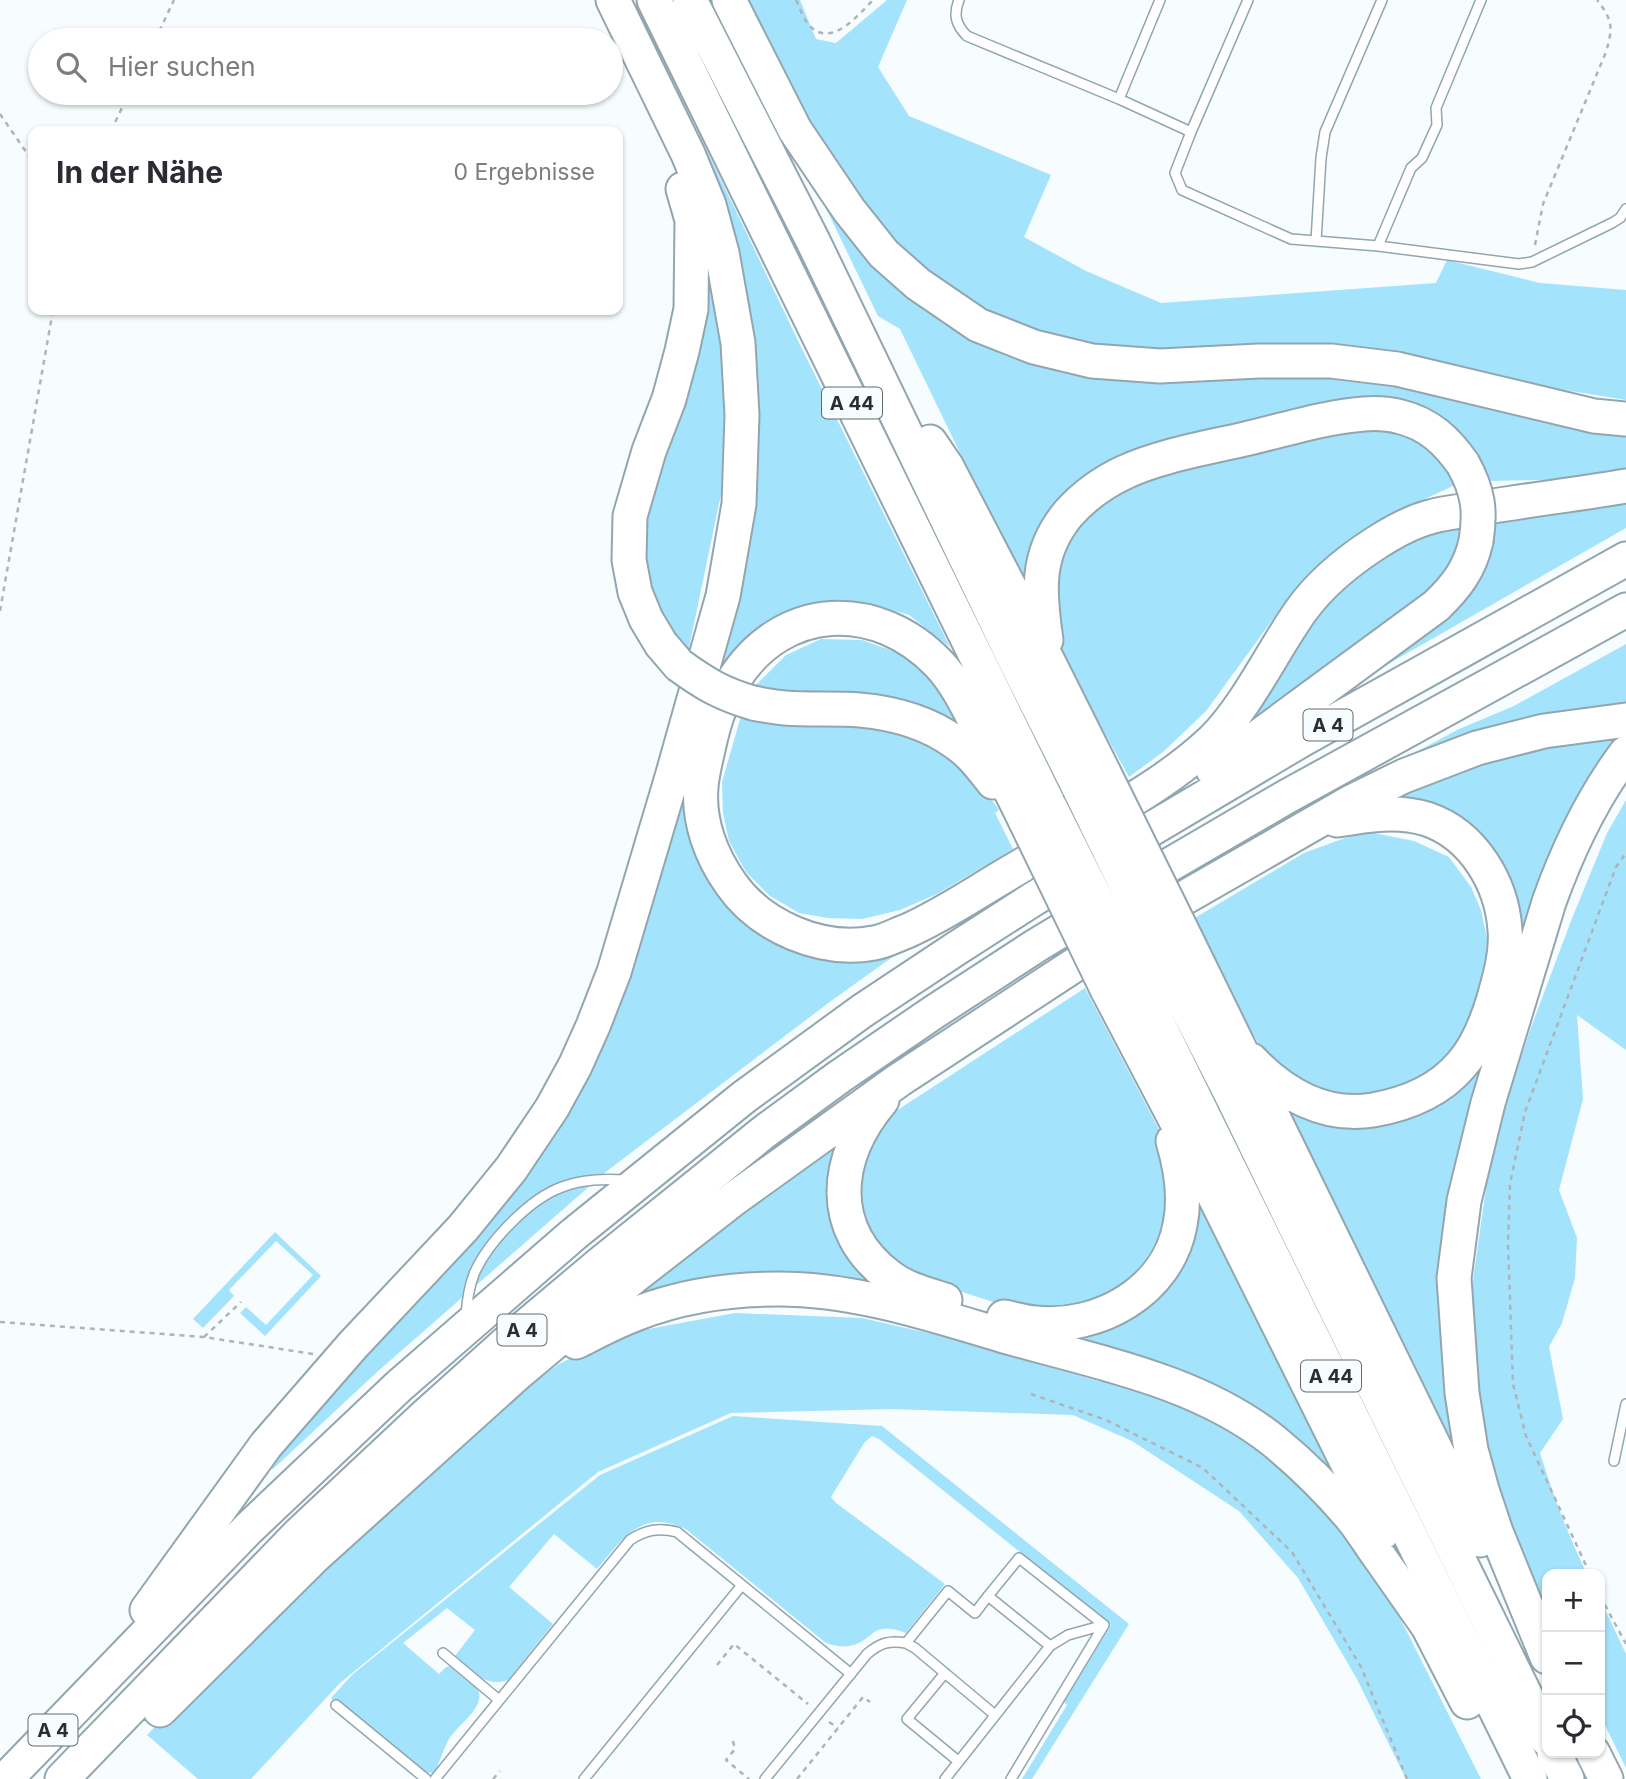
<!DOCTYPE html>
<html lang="de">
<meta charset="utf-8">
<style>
body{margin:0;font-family:Inter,sans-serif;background:#f7f7f7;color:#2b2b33}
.controls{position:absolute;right:21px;bottom:21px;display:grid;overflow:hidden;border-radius:14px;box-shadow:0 2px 5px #0004}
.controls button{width:63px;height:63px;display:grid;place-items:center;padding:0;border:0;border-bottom:2px solid #e1e1e2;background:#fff;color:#2b2b33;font:35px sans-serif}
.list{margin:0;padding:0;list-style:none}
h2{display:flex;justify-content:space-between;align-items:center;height:91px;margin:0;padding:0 28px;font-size:30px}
h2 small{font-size:23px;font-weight:400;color:#7c7c81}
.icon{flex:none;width:38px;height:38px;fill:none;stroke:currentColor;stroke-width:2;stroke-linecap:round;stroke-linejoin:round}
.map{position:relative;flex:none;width:1626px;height:1779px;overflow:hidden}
.search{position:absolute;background:#fff;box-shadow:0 2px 5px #0004;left:28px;top:28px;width:595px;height:77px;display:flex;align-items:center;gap:18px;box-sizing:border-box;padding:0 24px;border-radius:38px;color:#7c7c81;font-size:26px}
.panel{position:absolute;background:#fff;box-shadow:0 2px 5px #0004;left:28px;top:126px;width:595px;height:189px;border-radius:14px}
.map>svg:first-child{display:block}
</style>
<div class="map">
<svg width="1626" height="1779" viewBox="0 0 1626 1779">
<rect width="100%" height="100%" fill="#f7fcfe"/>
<path fill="#a4e3fc" d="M739,0H800L816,39L836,43L887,0H907L878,67L909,116L1051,175L1024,237L1086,271L1161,303L1436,283L1447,260L1540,283L1626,290V400L1534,385L1134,356L1008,327L894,248L845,189Z
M699,134L803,351L950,647L909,615L870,604L839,602L800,610L719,678L708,673L751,475L696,135Z
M807,169L1001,347L1317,372L1436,387L1626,430V475L1594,479L1486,481L1422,414L1080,487L1025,587L900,329L878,316Z
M697,235L713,282L726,381L724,480L687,657L666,635L634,543Z
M1378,424L1416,436L1435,450L1455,485L1388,516L1328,558L1284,604L1206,711L1163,752L1129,777L1076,681L1061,646L1053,611L1060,548L1077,520L1142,478Z
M1626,497V528L1313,707L1386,650L1491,515Z
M1462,522L1457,561L1444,582L1202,760L1312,614L1354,573L1409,541Z
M821,639L862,640L904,655L943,689L977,749L783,696L754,687L786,655Z
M1626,644V709L1332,797L1459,729L1514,706Z
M741,716L847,723L896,729L940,748L976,778L999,810L995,813L1013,849L937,894L900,910L862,919L828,918L799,913L770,896L746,872L729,841L723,813L722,782Z
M1626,729L1598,766L1472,1106L1460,1472L1276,1099L1327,1122L1457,1085L1510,892L1386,800L1511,749Z
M686,773V813L696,854L724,899L760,928L919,938L831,1001L607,1171L377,1372L273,1469L267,1465L528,1173Z
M1626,800V1050L1577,1015L1583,1099L1559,1190L1577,1238L1575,1278L1562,1323L1549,1347L1563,1419L1540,1453C1553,1495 1568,1535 1587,1574H1547V1606L1516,1539L1485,1445L1477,1388L1471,1294L1492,1146L1530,1030L1571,921L1607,833Z
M1364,831L1414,841L1449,857L1471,887L1481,910L1487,938V964L1476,1006L1461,1041L1434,1071L1400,1094L1347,1100L1303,1085L1268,1060L1242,1015L1193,919L1304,853Z
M1085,988L1165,1141L1174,1195L1156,1255L1110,1299L1033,1314L990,1301L907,1274L867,1234L856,1178L859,1160L893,1113Z
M850,1137L837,1184L898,1288L1021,1328L1136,1304L1189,1174L1345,1494L1263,1424L848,1288L610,1311Z
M275,1232L321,1276L265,1336L240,1313L246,1307L266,1325L313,1275L276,1241L229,1290L234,1296L203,1328L193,1319Z
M735,1313L862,1318L981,1345L1098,1381L1127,1383L1210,1417L1273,1458L1362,1550L1397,1612L1481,1779H1406L1357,1679L1298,1578L1239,1511L1132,1441L1073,1415L891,1409L731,1413L598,1472L340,1683L251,1779H198L147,1735L224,1654L526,1388L559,1364L616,1335Z
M733,1416L882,1426L1129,1624L1032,1779H1022L1067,1705L1064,1702L1111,1625L879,1439L872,1436L864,1443L831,1497L836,1503L945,1584L906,1633C898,1630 888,1627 878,1630C873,1632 869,1637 864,1640C852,1648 840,1648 826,1643L687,1530C643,1507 623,1538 597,1569L554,1534L509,1587L553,1624L508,1680C486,1688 472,1671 456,1659L455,1656L475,1630L447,1608L403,1643L439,1674L446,1667L450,1666L477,1688C488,1706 458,1724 449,1739C444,1748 440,1760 436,1770L433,1773L423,1772L331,1698L353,1674L600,1475Z
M1600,1599L1626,1654V1768L1600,1715Z"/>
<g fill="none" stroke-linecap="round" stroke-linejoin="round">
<g stroke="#92a6af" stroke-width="12">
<path id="service" d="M959,0C953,15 956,25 967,36L1119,99L1191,132
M1248,0L1191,132L1175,173L1182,190L1291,239L1378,246L1519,264L1532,262L1612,223L1620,218L1626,209
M1119,99L1160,0
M1316,241L1321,158L1325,132L1382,0
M1378,246L1411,168L1422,158L1437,125L1436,108L1481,0
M466,1316C467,1301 469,1287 474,1274C488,1242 529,1199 562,1187C583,1179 603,1179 626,1180
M1614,1461L1626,1404
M988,1596L1019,1558L1104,1625
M906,1643L915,1648L995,1715
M443,1653L499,1700
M945,1673L907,1719L958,1761
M336,1705L426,1779
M435,1779L630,1540C645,1530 659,1527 677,1532L851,1674
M584,1779L742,1585
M765,1779L867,1654C880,1643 889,1640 906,1643L948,1591L975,1613L988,1596L1050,1646L945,1779
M1011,1779L1104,1625L1068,1635L1050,1646"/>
</g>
<g stroke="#92a6af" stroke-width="37">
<path id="motorway" d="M654,0L1050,807
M690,0L813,241L1012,654L1079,788
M729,0L795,130L849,210L884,254L918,284L978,325L1034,347L1092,361L1160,366L1259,361H1331L1397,369L1594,416L1626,419
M930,442L947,467L1049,663L1104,773
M1046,640C1039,593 1035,554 1068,514C1083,497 1102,483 1123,473C1159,456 1206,448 1245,439C1284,430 1324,417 1364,414C1377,413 1390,414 1401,417C1429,424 1447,441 1463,464
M679,665L661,644L646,619L635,592L629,560L630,516L649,451L669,399L682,351L691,309L692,220L683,189
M753,703C763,705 774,707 785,708C810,710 835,708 860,710C893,713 929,723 956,743C971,753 982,768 993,782
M1213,770L1436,606C1456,587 1470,569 1476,541
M1026,822C1011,791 995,760 979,729C968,707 956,682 939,664C877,599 782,602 733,681C721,700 714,722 709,745C706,759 702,773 701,787C698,821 711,856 731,884C761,927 822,953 874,943C886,941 896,935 907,931C941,916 972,895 1004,876C1036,857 1068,838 1100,819C1140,796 1179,772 1213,740C1247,706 1272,652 1300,612C1319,585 1348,561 1376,543C1393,532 1411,522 1430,517C1447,512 1465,511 1481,508C1529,500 1578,494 1626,486
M1186,939L1480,1540
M1160,955L1231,1094L1297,1230L1547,1739
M1133,973L1530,1779
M1107,989L1195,1157L1382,1533
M1251,1060C1283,1094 1325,1118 1373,1110C1407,1104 1439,1091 1461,1065C1478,1046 1487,1022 1494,998C1500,977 1507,953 1505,930C1502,884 1474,835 1427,819C1397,810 1368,815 1337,820
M882,1100C834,1157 826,1229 890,1277C906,1289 926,1294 945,1300
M1004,1317C1014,1319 1024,1322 1035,1323C1099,1330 1168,1291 1180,1225C1186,1196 1181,1168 1173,1141
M576,1342C596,1332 616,1321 638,1313C682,1296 731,1289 778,1289C858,1289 936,1316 1011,1338C1101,1363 1201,1382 1275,1442C1303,1465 1328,1490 1351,1517C1361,1529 1369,1543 1378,1555C1395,1579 1411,1602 1427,1625
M1418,1607L1467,1702
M147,1610L266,1445L353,1345L463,1228L511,1169L552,1108L575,1066L593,1026L614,972L672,777L723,596L739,504L742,415L738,343L722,253L709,205L688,154L613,0
M1547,1657L1496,1532L1482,1490L1471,1450L1462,1393L1454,1278L1464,1201L1488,1103L1549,902C1568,849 1592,798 1626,753
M160,1710L315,1556L518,1373L568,1331L631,1279L735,1198L899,1080L1073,966L1184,898L1351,802L1404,776L1477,748L1544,731L1626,720
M1554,1753L1567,1779
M1593,1753L1606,1779
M6,1779L248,1529L399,1386L574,1234L744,1097L862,1011L957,948L1035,898L1303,739L1626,559
M62,1779L299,1534L425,1416L513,1337L600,1264L764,1132L839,1077L934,1012L1037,945L1166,867L1286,797L1626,610"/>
</g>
<path stroke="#aeb4b7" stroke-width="2.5" stroke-dasharray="5 5" stroke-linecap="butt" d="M796,0C800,8 803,19 809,25C831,49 857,16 873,0
M155,40L174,0
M0,114L33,162
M111,131L129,93
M1535,245L1543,204L1606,52C1613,28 1613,20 1597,0
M0,611L53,310
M0,1322L204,1337L313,1354
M204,1337L241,1302
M1031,1394L1106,1420L1203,1468L1292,1552L1361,1667L1407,1779
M1590,1574L1526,1436L1513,1384L1508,1244L1510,1184L1525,1112L1616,867L1626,853
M1600,1596L1626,1644
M717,1665L734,1644L808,1704
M829,1722L838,1728
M733,1741L735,1749L726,1760L749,1779
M493,1779L500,1771
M797,1779L863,1697L870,1702"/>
<use href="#service" stroke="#fff" stroke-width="9"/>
<use href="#motorway" stroke="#fff" stroke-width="33"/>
<g stroke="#92a6af" stroke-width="37" stroke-linecap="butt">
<path id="motorway-bridge" d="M1463,464C1478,491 1481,510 1476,541
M679,665C705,684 722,694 753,703
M1104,773L1186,939
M1079,788L1160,955
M1050,807L1133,973
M1026,822L1107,989"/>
</g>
<use href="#motorway-bridge" stroke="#fff" stroke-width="33"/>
</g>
<g text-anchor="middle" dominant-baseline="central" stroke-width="5" stroke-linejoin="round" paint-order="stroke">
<g fill="#f7fcfe" stroke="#656c6f" stroke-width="2">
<rect x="822" y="387.5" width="60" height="31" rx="5"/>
<rect x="1303.5" y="709.5" width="49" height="31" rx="5"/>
<rect x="497.5" y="1314.5" width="49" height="31" rx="5"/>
<rect x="1301" y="1360.5" width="60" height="31" rx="5"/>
<rect x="28.5" y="1714.5" width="49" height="31" rx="5"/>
</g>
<g font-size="19" font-weight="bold" fill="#272f32">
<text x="852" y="403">A 44</text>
<text x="1328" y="725">A 4</text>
<text x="522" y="1330">A 4</text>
<text x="1331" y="1376">A 44</text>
<text x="53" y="1730">A 4</text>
</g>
</g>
</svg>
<div class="controls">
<button>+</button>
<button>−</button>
<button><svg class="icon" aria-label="locate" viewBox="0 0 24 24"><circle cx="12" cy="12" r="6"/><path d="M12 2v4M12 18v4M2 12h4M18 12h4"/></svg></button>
</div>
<div class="search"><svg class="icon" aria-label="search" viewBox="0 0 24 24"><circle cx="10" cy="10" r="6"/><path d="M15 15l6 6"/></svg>Hier suchen</div>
<section class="panel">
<h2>In der Nähe<small>0 Ergebnisse</small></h2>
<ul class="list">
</ul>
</section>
</div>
